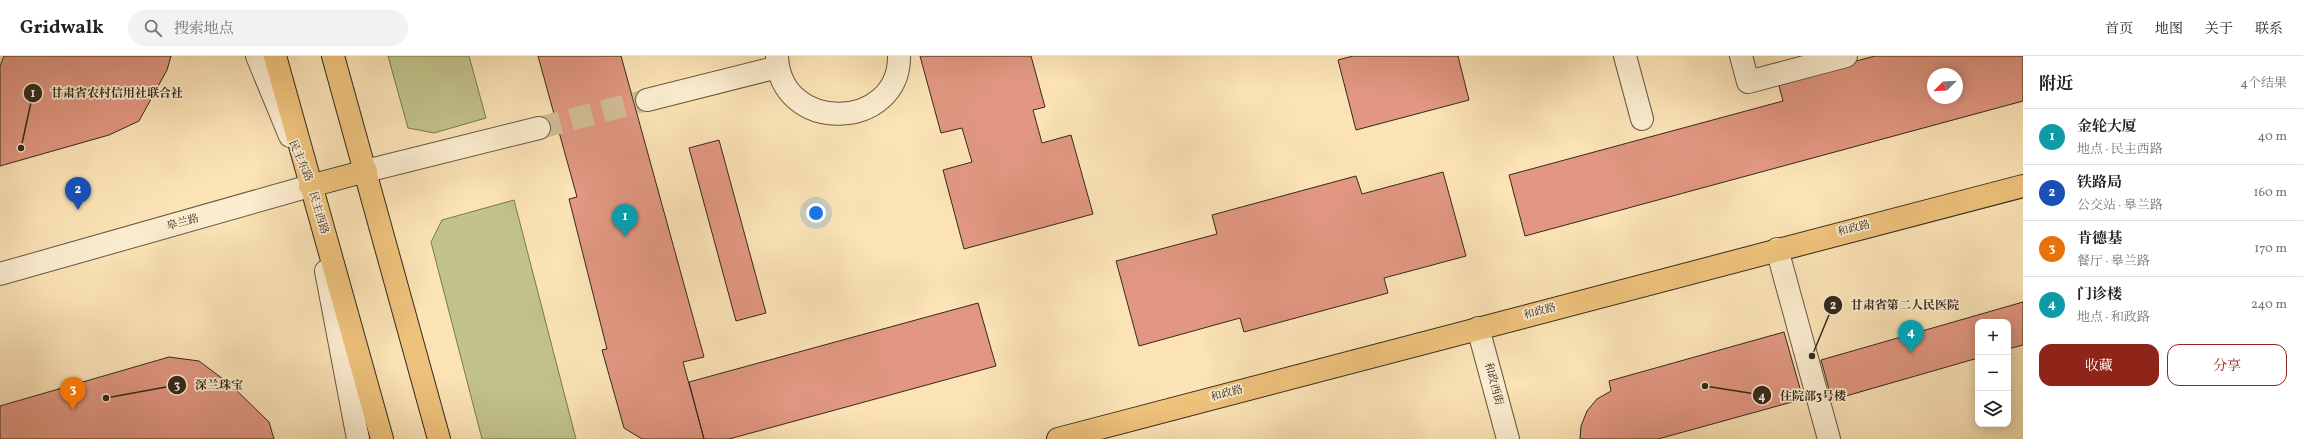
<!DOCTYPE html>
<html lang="zh">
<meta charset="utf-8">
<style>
body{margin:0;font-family:Vollkorn,"Noto Serif SC",serif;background:#f2f2f2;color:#222}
.controls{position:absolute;right:12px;bottom:12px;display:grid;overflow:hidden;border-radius:8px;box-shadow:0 2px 10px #0003}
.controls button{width:36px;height:36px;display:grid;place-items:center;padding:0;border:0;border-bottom:1px solid #e0e0e0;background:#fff;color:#222;font:20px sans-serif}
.compass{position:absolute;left:1927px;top:12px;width:36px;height:36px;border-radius:50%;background:#fff;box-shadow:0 2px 10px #0003;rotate:246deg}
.you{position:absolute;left:816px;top:157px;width:14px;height:14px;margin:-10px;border:3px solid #fff;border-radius:50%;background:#1a73e8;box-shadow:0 0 0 6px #1a73e833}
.badge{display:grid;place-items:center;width:26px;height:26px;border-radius:50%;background:#8f2418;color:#fff;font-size:13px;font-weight:700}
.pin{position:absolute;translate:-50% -33px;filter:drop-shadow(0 1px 2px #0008)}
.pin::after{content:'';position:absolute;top:21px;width:14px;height:12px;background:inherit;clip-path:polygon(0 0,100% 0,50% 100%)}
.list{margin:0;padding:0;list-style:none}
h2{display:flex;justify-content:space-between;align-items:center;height:52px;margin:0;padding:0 16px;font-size:17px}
h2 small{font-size:13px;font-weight:400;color:#767676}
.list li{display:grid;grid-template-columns:26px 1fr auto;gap:12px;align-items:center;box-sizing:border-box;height:56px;padding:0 16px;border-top:1px solid #e0e0e0}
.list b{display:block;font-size:15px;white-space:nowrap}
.list p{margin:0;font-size:13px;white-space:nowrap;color:#767676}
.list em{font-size:13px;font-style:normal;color:#767676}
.actions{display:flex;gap:8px;padding:12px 16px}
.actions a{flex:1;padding:9px 0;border:1px solid #8f2418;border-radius:12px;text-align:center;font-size:14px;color:#8f2418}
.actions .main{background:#8f2418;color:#fff}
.icon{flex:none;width:22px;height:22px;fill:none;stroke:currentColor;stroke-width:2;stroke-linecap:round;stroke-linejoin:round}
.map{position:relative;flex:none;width:2023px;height:383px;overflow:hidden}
header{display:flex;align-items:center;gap:24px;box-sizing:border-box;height:56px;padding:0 20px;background:#fff;border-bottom:1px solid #e0e0e0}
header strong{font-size:19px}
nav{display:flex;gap:22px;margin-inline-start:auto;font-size:14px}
.search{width:280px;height:36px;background:#f2f2f2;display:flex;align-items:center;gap:10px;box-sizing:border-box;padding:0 14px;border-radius:22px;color:#767676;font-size:15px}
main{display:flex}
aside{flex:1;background:#fff}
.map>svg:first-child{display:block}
</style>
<header>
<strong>Gridwalk</strong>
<div class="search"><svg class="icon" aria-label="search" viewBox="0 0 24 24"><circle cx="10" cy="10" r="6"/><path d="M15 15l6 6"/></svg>搜索地点</div>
<nav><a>首页</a><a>地图</a><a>关于</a><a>联系</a></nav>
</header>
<main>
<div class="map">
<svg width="2023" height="383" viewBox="0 0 2023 383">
<rect width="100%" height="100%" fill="#fbe3b6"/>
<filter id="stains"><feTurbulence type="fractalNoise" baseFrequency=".005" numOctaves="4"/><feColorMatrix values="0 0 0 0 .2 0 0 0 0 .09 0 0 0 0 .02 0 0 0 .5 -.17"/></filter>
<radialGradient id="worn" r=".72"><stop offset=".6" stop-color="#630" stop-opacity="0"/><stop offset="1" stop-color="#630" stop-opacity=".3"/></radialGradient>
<path fill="#c2c38b" stroke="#7b7654" d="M388,0H469L486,62L434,77L408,72Z
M514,144L576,383H482L431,186L442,164Z"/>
<path fill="#e19781" stroke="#34291c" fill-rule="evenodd" d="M4,0H171L167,14L139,65L109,79L0,110V10Z
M538,0H621L704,301L683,306L704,383H642L624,372L602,294L607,293L569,143L577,141Z
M920,0H1031L1045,51L1033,54L1042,87L1071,79L1093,158L964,193L943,114L972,106L962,72L941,77Z
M1353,0H1458L1469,44L1356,74L1338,4Z
M1875,0H2023V45L1525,180L1509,119L1783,45L1778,26ZM1933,18H1957V42H1933Z
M719,84L766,257L736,265L689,92Z
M1443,116L1466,200L1384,222L1388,237L1244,276L1240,262L1139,290L1116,205L1217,178L1212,159L1356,120L1362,138Z
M2023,246V289L2008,293V266H1978V302L1832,344L1821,304Z
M978,247L996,310L729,383H704L689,326Z
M1784,276L1803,343L1658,383H1580L1581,370L1587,355L1597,343L1611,335L1609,325Z
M169,301L199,305L231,329L269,366L274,383H0V350Z"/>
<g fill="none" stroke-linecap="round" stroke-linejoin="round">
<path stroke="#d3be97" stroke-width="22" stroke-dasharray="22 11" stroke-linecap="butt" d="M539,72L647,44"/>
<g stroke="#665842" stroke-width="24">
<path id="minor" d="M257,0L290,80
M777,0C780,79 900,75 899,0
M1625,0L1642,63
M1741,0L1748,26L1846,0
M647,44L778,11
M366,115L539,72
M1777,193L1829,383
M326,215L358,383
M0,218L310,130
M1478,272L1508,383"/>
</g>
<g stroke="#34291c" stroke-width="24">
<path id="major" d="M275,0L382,383
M333,0L439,383
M310,130L366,115
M1058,383L2023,130"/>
</g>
<use href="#minor" stroke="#fcedd0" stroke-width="22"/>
<use href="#major" stroke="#eec27b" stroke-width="22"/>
</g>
<g text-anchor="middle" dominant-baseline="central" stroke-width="3.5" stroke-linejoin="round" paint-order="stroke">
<g font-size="11" fill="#34291c" stroke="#fcedd0">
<text transform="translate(300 105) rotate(67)">民主东路</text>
<text transform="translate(318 157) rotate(74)">民主西路</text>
<text transform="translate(183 167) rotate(-16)">皋兰路</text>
<text transform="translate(1854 173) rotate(-14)">和政路</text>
<text transform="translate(1540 256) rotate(-15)">和政路</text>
<text transform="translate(1493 328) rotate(75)">和政西街</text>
<text transform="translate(1227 338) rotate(-15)">和政路</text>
</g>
</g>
<path fill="none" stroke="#34291c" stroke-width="1.5" d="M21 92L33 37M1812 300L1833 249M106 342L177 329M1705 330L1762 339"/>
<g fill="#34291c" stroke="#fcedd0" stroke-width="1.5">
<circle cx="21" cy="92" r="4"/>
<circle cx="1812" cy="300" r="4"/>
<circle cx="106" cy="342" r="4"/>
<circle cx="1705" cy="330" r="4"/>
<circle cx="33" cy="37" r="10"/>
<circle cx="1833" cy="249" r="10"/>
<circle cx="177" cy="329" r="10"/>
<circle cx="1762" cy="339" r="10"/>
</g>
<g font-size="12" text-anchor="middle" font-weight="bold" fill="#fff">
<text x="33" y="41">1</text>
<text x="1833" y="253">2</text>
<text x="177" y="333">3</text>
<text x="1762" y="344">4</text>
</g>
<g font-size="12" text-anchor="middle" font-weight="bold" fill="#34291c" stroke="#fcedd0" stroke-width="3.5" stroke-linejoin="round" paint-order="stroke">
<text x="117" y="41">甘肃省农村信用社联合社</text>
<text x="1905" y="253">甘肃省第二人民医院</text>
<text x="219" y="333">深兰珠宝</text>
<text x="1813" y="344">住院部3号楼</text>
</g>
<rect width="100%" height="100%" filter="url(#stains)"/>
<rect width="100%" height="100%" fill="url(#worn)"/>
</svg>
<div class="controls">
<button>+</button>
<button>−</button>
<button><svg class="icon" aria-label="layers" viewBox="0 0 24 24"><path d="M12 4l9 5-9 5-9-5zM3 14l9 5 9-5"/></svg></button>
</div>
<svg class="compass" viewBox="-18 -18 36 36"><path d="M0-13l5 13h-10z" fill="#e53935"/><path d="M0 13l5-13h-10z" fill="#767676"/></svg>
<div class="you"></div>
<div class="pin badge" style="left:625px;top:181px;background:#0f9aa8">1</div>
<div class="pin badge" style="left:78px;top:154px;background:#1a4fb4">2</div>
<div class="pin badge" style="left:73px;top:354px;background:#e8710a">3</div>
<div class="pin badge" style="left:1911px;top:297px;background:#0f9aa8">4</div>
</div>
<aside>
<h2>附近<small>4个结果</small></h2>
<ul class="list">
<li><span class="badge" style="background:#0f9aa8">1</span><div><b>金轮大厦</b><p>地点 · 民主西路</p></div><em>40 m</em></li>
<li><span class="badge" style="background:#1a4fb4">2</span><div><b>铁路局</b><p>公交站 · 皋兰路</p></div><em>160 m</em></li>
<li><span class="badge" style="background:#e8710a">3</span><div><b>肯德基</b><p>餐厅 · 皋兰路</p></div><em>170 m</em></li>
<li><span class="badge" style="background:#0f9aa8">4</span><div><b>门诊楼</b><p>地点 · 和政路</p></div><em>240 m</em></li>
</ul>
<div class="actions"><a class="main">收藏</a><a>分享</a></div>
</aside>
</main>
